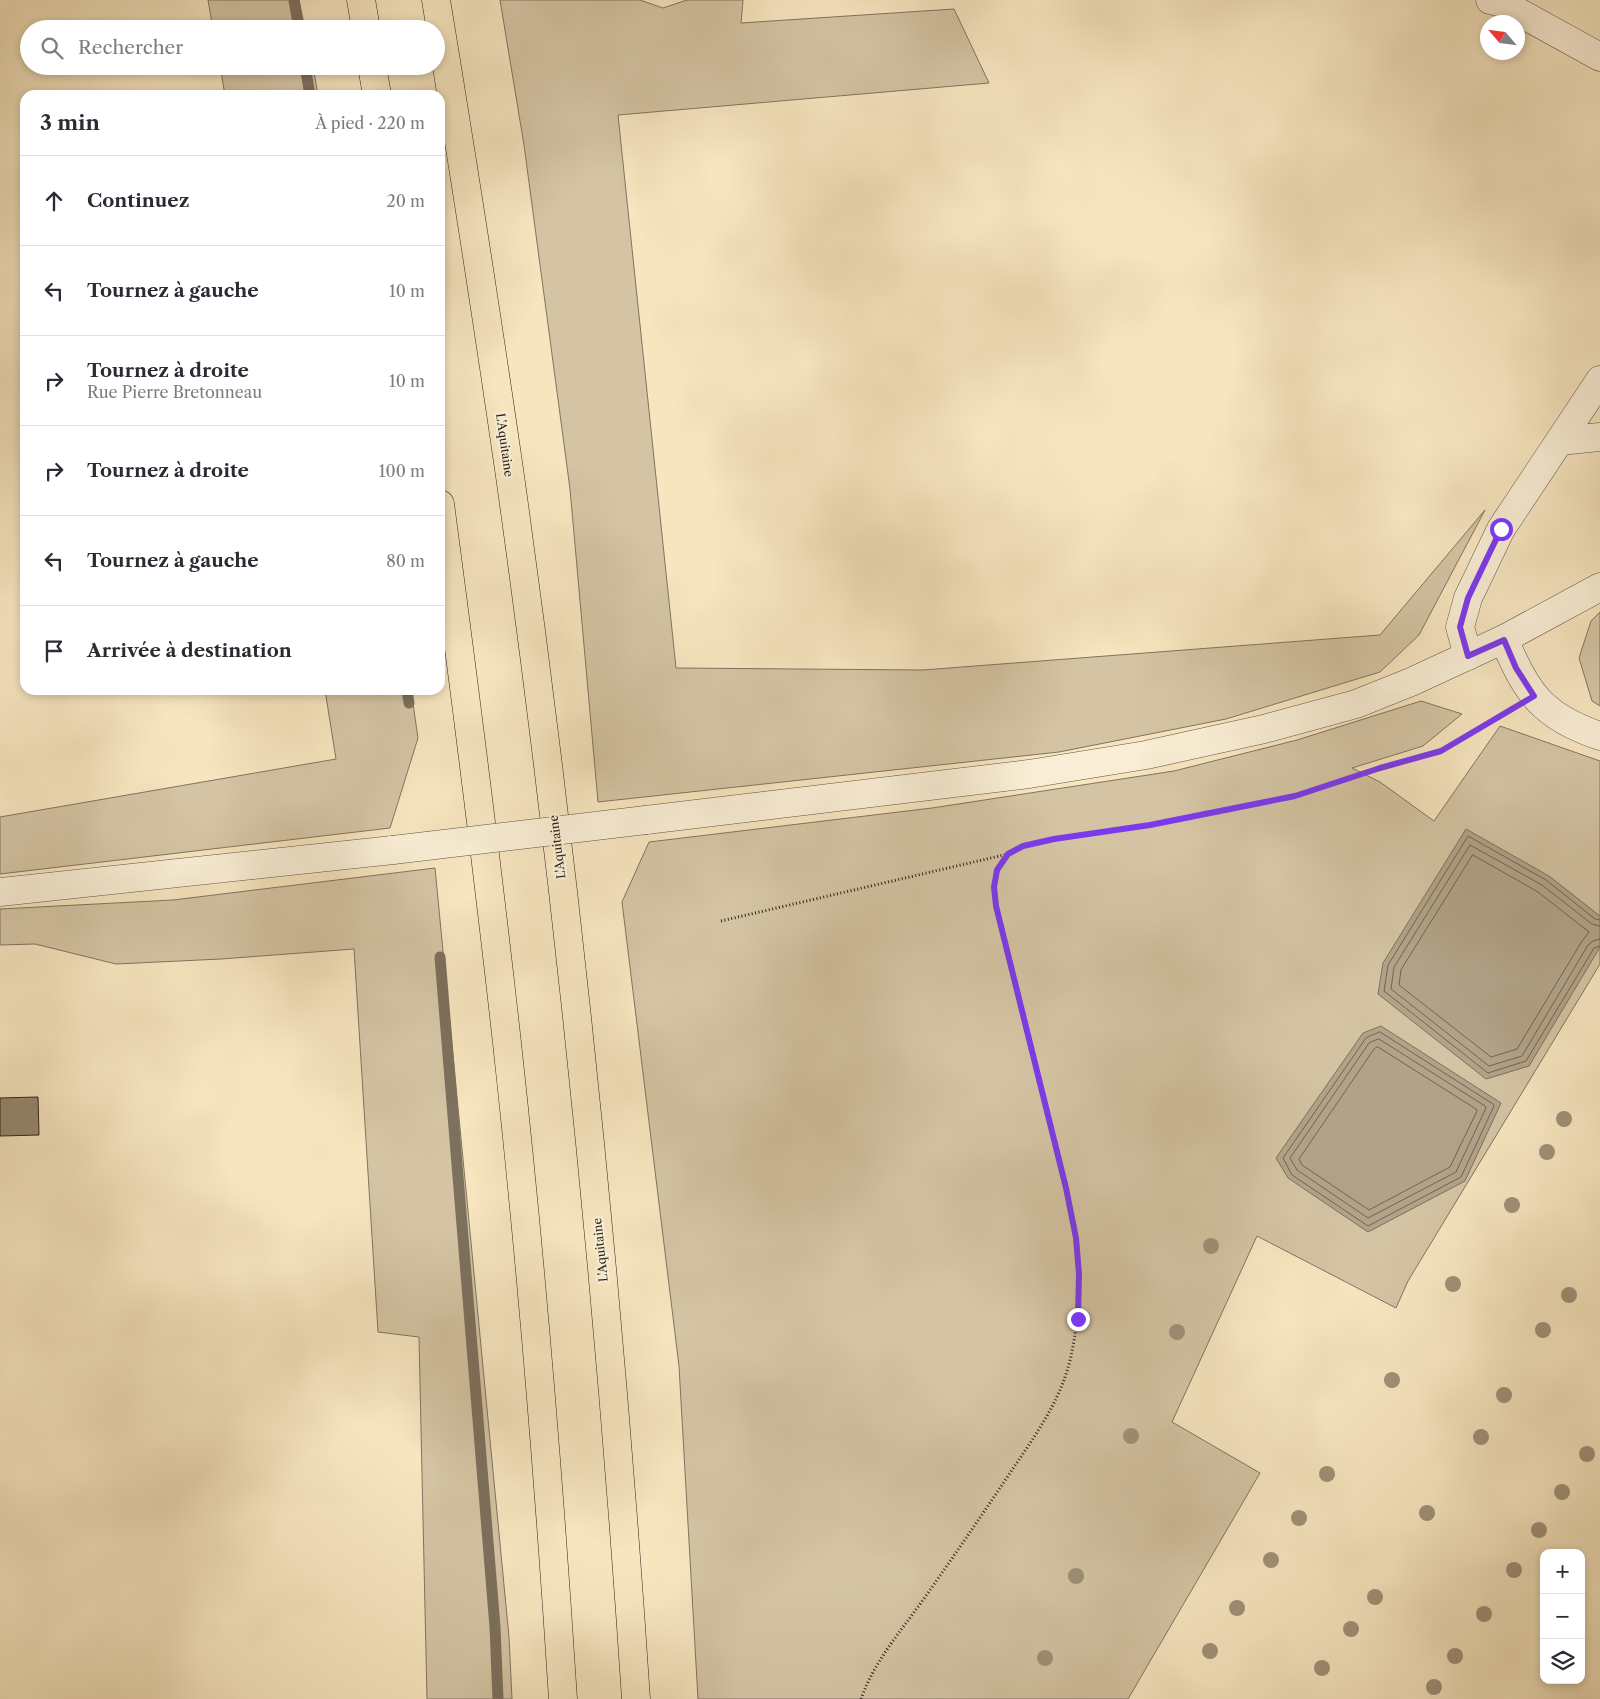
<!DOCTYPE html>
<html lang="fr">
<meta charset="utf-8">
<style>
body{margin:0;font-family:"Libre Caslon Text",serif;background:#f7f7f7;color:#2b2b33}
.controls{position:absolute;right:15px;bottom:15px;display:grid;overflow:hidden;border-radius:10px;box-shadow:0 2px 8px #0003}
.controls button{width:45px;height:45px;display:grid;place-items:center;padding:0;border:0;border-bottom:1px solid #e1e1e2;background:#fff;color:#2b2b33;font:25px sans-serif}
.compass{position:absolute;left:1480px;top:15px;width:45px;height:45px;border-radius:50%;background:#fff;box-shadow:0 2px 8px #0003;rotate:298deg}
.stop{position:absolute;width:15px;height:15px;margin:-11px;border:4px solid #7c3aed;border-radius:50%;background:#fff}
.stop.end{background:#7c3aed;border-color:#fff;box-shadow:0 1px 5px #0008}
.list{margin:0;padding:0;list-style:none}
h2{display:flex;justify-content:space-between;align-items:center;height:65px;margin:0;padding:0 20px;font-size:21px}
h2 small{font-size:16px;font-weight:400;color:#7c7c81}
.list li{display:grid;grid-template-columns:32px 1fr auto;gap:15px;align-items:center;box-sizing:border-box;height:90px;padding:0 20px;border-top:1px solid #e1e1e2}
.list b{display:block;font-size:19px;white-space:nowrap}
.list p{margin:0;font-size:16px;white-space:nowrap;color:#7c7c81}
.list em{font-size:16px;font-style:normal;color:#7c7c81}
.icon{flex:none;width:28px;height:28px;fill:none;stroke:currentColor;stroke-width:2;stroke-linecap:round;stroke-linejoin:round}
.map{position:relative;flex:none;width:1600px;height:1699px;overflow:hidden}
.search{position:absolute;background:#fff;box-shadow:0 2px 8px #0003;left:20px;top:20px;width:425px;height:55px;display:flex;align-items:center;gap:12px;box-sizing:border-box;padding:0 18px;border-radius:28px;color:#7c7c81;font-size:19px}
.panel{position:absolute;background:#fff;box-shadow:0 2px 8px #0003;left:20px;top:90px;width:425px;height:605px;border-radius:15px}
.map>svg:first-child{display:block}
</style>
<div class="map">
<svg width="1600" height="1699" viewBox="0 0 1600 1699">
<rect width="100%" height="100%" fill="#f6e5bf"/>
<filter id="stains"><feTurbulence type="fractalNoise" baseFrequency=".004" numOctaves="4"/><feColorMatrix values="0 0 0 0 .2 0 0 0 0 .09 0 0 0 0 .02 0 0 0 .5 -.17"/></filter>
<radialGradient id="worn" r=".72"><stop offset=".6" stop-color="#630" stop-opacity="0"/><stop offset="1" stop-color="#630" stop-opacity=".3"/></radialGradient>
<path fill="#d4c4a3" stroke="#807460" d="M208,0H299L305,29H213Z
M500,0H640L663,8L687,0H743L741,23L954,9L989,83L618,115L676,668L923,670L1380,635L1485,510L1419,635L1380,672L1226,719L1059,752L598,802L570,489L524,145Z
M220,66H313L318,95H225Z
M1600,612V706L1592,701L1579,658L1591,621Z
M325,690H411L418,738L390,828L0,874V817L336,759Z
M1421,701L1462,714L1423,746L1352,768L1380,782L1434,821L1500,726L1600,761V964L1408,1281L1396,1308L1257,1236L1172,1422L1260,1473L1128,1699H698L679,1366L622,902L649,842L932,808L1174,771L1297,740Z
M435,868L509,1637L512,1699H427L419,1337L378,1332L354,949L221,959L116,964L35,944L0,945V909L173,900Z"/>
<path fill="#b2a388" stroke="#7d705d" d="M1466,829L1549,876L1600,916V947L1529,1066L1486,1079L1378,994L1383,963Z
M1381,1026L1501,1103L1465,1181L1368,1232L1288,1178L1276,1158L1363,1033Z"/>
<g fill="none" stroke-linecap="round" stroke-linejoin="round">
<path stroke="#706452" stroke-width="1" d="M1473,855L1538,892L1589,932L1582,941L1517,1049L1491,1057L1399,985L1401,970Z
M1600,920L1595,919L1546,880L1468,836L1388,965L1384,991L1488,1073L1526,1061L1594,948L1600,946
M1600,926L1592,924L1542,885L1470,845L1394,967L1391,989L1489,1066L1522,1056L1588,945L1593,941L1600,939
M1380,1032L1493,1104L1494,1106L1461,1177L1368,1226L1292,1175L1283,1158L1366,1038Z
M1379,1039L1485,1106L1486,1108L1456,1172L1368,1218L1297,1170L1290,1158L1369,1043Z
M1378,1047L1476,1109L1477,1111L1450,1167L1369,1210L1302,1165L1299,1159L1374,1049Z"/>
<path stroke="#7d705d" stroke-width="11" d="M294,0L299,29
M305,66L310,95
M407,690L409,703
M440,957L495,1627L498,1699"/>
</g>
<path fill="#968871" stroke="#2d241c" d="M38,1097L39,1135L0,1136V1098Z"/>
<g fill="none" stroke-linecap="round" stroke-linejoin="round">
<g stroke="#5f5445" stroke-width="29">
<path id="minor" d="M1490,0L1502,3L1600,57
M1560,441L1600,437
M1504,639C1526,693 1543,717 1600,736
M1468,656L1460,627L1468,598L1501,529L1600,380
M646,820L1029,774L1146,755L1264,729L1356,704L1411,682L1504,639L1600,587
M0,892L393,850"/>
</g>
<g stroke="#2d241c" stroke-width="29">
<path id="highway" d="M361,0L366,29
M436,0C462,158 487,317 510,476C567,882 609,1290 636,1699
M372,66L377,95
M440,504C464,684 487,863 507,1043C531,1261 549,1480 563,1699"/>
</g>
<path stroke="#2d241c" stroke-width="3" stroke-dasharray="1 2.5" stroke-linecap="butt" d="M721,921L1008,854L1023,845L1054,839L1150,825L1295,796L1380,768L1441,751L1506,712
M861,1699C874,1662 900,1632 923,1600C954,1556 984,1512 1014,1467C1037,1433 1062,1398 1071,1356C1092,1262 1063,1174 1039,1083C1024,1025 1010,965 996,906C993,880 994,875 1008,854"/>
<use href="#minor" stroke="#f9eed5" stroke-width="28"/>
<use href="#highway" stroke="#f6e5bf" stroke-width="28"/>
<g stroke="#5f5445" stroke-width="29" stroke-linecap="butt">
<path id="minor-bridge" d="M393,850L646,820"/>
</g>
<use href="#minor-bridge" stroke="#f9eed5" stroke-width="28"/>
</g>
<g fill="#9f9178">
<circle cx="1564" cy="1119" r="8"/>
<circle cx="1547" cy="1152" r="8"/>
<circle cx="1512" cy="1205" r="8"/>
<circle cx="1211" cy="1246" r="8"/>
<circle cx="1453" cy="1284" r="8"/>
<circle cx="1569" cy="1295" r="8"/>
<circle cx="1543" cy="1330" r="8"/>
<circle cx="1177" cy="1332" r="8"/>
<circle cx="1392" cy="1380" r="8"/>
<circle cx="1504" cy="1395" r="8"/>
<circle cx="1131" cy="1436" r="8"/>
<circle cx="1481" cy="1437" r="8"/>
<circle cx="1587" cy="1454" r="8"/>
<circle cx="1327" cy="1474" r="8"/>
<circle cx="1562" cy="1492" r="8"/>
<circle cx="1427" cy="1513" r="8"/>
<circle cx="1299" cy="1518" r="8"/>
<circle cx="1539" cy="1530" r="8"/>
<circle cx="1271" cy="1560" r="8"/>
<circle cx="1514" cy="1570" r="8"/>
<circle cx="1076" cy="1576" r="8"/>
<circle cx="1375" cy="1597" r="8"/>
<circle cx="1237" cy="1608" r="8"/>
<circle cx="1484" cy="1614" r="8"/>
<circle cx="1351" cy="1629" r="8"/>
<circle cx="1210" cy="1651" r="8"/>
<circle cx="1455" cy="1656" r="8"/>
<circle cx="1045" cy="1658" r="8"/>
<circle cx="1322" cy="1668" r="8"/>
<circle cx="1434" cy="1687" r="8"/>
</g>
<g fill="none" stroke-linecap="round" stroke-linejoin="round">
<path stroke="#7c3aed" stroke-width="6" d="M1078,1319L1079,1274L1076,1238L1066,1188L996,906L994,887L997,870L1008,854L1023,846L1054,839L1150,825L1295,796L1380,768L1441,751L1534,696L1516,668L1504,640L1468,656L1460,627L1468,598L1501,529"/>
</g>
<g text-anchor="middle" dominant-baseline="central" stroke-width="4.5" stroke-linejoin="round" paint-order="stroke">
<g font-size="12" fill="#2d241c" stroke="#f9eed5">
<text transform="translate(505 445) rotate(82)">L'Aquitaine</text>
<text transform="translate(557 847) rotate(-97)">L'Aquitaine</text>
<text transform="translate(600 1250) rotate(-96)">L'Aquitaine</text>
</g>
</g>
<rect width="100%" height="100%" filter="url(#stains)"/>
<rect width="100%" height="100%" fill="url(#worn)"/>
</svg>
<div class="controls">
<button>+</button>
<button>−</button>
<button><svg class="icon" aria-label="layers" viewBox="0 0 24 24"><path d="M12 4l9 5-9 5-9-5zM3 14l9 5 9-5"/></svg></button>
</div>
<svg class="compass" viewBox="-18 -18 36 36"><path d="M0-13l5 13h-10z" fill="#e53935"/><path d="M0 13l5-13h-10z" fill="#7c7c81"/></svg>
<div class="stop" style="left:1501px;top:529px"></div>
<div class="stop end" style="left:1078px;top:1319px"></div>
<div class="search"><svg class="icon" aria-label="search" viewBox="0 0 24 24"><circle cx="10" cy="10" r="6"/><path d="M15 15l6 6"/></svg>Rechercher</div>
<section class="panel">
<h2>3 min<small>À pied · 220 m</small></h2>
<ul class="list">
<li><svg class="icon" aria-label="ahead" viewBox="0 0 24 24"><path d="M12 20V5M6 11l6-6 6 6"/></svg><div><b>Continuez</b></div><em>20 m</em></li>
<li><svg class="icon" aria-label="left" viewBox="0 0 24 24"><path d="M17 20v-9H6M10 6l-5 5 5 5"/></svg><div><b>Tournez à gauche</b></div><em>10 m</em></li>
<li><svg class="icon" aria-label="right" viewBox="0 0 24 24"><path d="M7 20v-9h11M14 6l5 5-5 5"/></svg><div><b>Tournez à droite</b><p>Rue Pierre Bretonneau</p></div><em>10 m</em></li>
<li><svg class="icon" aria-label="right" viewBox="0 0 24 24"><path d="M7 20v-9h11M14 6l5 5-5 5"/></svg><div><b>Tournez à droite</b></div><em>100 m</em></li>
<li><svg class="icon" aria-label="left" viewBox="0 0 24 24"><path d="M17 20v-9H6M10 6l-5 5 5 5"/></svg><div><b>Tournez à gauche</b></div><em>80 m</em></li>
<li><svg class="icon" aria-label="arrive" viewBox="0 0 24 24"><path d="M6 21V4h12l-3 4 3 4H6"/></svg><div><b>Arrivée à destination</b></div></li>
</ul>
</section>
</div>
